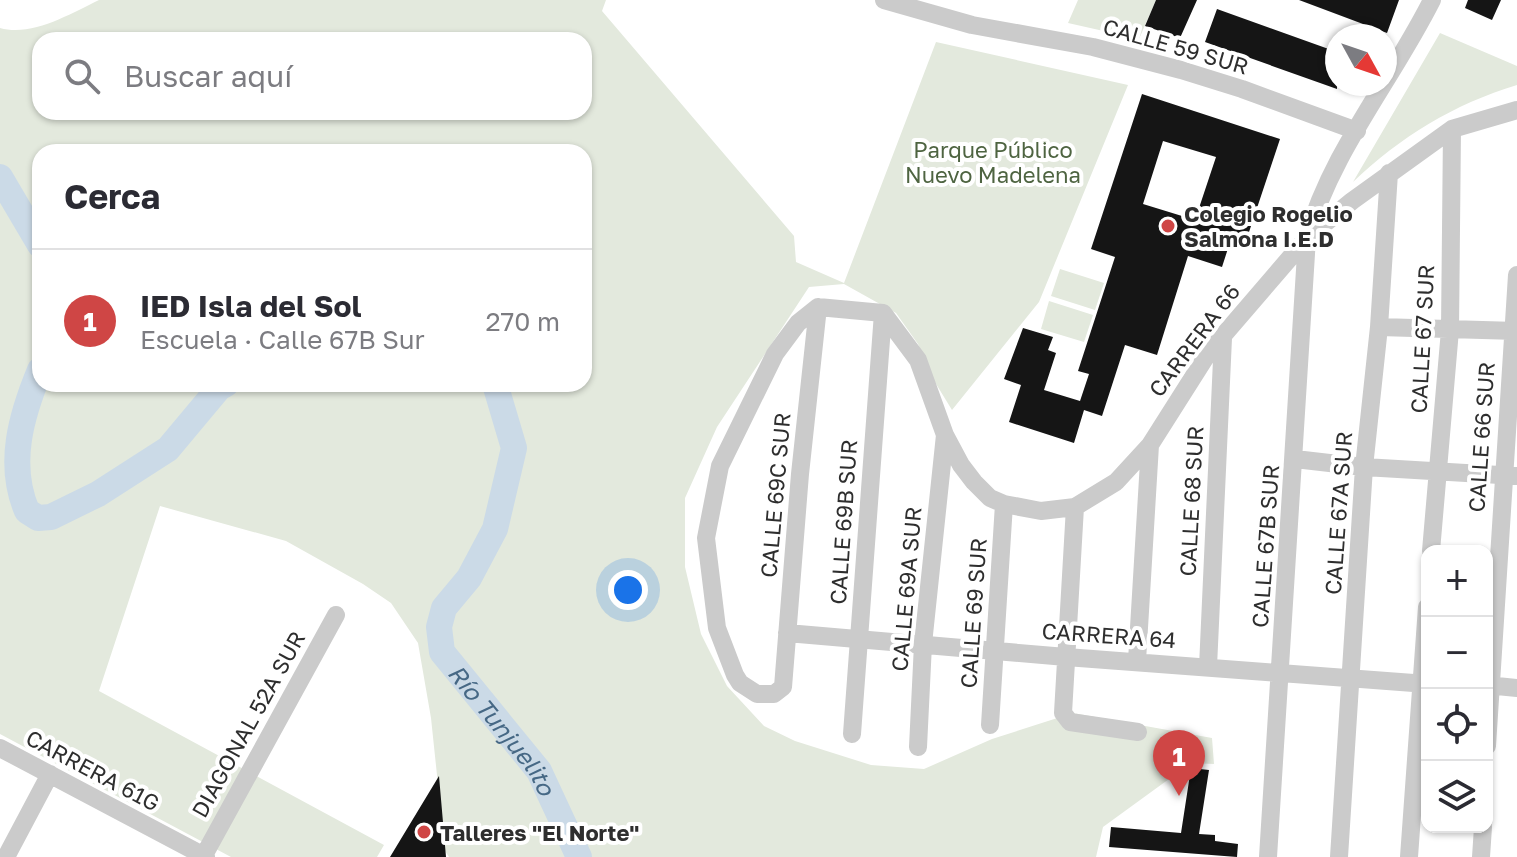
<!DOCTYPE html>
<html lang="es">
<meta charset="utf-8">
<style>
body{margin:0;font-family:"Golos Text",sans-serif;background:#f2f2f3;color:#2b2b33}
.controls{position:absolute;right:24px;bottom:24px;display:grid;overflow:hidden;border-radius:16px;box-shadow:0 2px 6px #0004}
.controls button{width:72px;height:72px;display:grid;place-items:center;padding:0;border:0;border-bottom:2px solid #e1e1e2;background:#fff;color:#2b2b33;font:40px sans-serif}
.compass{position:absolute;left:1325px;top:24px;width:72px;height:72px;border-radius:50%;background:#fff;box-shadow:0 2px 6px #0004;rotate:130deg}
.you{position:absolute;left:628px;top:590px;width:28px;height:28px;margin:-20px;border:6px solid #fff;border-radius:50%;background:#1a73e8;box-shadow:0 0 0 12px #1a73e833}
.badge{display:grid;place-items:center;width:52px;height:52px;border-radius:50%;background:#cf4645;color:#fff;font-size:26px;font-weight:700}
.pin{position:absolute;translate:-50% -66px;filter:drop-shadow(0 2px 4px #0008)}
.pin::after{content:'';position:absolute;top:42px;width:28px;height:24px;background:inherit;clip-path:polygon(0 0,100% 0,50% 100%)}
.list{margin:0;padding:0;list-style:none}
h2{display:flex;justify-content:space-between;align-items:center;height:104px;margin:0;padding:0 32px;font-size:34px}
h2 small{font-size:26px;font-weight:400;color:#7c7c81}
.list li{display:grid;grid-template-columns:52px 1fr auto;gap:24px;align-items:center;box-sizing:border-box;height:144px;padding:0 32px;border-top:2px solid #e1e1e2}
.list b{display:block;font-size:30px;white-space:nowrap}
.list p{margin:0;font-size:26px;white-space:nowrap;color:#7c7c81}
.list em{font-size:26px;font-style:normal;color:#7c7c81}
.icon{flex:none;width:44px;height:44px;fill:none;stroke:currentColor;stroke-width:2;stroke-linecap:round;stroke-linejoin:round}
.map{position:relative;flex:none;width:1517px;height:857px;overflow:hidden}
.search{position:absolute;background:#fff;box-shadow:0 2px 6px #0004;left:32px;top:32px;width:560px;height:88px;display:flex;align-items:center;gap:20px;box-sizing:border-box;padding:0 28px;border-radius:24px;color:#7c7c81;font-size:30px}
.panel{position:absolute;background:#fff;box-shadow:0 2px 6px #0004;left:32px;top:144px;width:560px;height:248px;border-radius:24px}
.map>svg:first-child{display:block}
</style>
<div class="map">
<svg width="1517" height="857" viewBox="0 0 1517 857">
<rect width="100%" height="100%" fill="#fff"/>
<path fill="#e3e9dd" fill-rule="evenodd" d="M99,0H606L602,11L794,236L796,262L844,283L936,42L1128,85L1039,302L952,410L933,379L918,344L896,313L844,284L809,287L717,427L685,498V567L701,634L727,686L764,726L795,741L871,765L924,769L992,739L1073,713L1212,738L1214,764L1191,763L1103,827L1096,857H449L445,851L431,718L418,643L391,603L363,584L286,541L160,506L99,691L384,845L377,857H231L0,734V28C32,37 70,14 99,0ZM40,40H584V112H40ZM40,152H584V384H40Z
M1078,0H1156L1139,39L1068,23Z
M1440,33L1517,66V85C1454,104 1400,137 1353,182Z
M1060,269L1104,283L1095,310L1051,296Z
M1049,301L1093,315L1084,342L1041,329Z"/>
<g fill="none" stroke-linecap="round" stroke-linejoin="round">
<g stroke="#cbdae7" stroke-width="26">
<path d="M0,177L40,245"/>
<path d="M40,370C21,416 7,464 27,511L38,518L51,517L98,494L168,449L219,388L226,384"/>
<path id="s1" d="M495,384L514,448L495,529L469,578L444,608L439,627L442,652L539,771L579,857"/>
</g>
</g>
<path fill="#151515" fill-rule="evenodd" d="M1156,0H1197L1180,38L1145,26Z
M1299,0H1399L1387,33Z
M1468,0H1501L1492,20L1465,8Z
M1217,9L1337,52V89L1205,42Z
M1142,94L1280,139L1247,238L1233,233L1222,267L1188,256L1157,355L1125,345L1102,416L1084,410L1074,443L1009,422L1021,385L1004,379L1023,328L1053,337L1048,350L1056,353L1044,390L1080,401L1089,374L1078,371L1115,257L1091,249ZM1163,141L1216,157L1195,220L1143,204Z
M1191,768L1209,770L1199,834L1215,835V841L1238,844L1237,857L1109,847L1111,827L1181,833Z
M439,776L446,857H390Z"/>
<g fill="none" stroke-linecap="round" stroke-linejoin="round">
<path stroke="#cbcbcb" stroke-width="18" d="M884,0L972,25L1093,47L1181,70L1242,89L1357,131
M818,307L800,474L783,687L774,694H757L740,683L735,675L717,628L706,538L720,466L775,354L798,323L818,307L883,313
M883,313L918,360L945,435L961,465L974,482L990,498L1004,504L1041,511L1075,507L1116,482L1150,445L1209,352L1307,238L1352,201L1452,129L1517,110
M1379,327L1517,331
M1295,459L1364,467L1517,476
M1075,507L1063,713L1070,722L1138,732
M1431,551L1450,330L1452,129
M787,633L1066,657L1427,684
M1137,661L1150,445
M1208,667L1223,338
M1487,685L1517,688
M990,725L1004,504
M852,734L883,313
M1487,746L1517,275
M918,747L923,644L945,435
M0,748L206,857
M6,857L50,774
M203,857L336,615
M1268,857L1307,238C1331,152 1392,80 1432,0
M1339,857L1364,467L1379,327L1389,173
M1409,857L1427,607
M1481,857L1483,827"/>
</g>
<g fill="#cf4645" stroke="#fff" stroke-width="3">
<circle cx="1168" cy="226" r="8"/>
<circle cx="424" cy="832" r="8"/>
</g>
<g text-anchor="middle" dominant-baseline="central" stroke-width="8" stroke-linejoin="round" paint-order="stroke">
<g font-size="22" fill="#2e2e2e" stroke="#fff">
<text transform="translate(1176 46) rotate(16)">CALLE 59 SUR</text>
<text transform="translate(1422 339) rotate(-87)">CALLE 67 SUR</text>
<text transform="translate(1194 340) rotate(-53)">CARRERA 66</text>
<text transform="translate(1481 437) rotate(-86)">CALLE 66 SUR</text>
<text transform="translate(775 495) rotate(-85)">CALLE 69C SUR</text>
<text transform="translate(1191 501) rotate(-87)">CALLE 68 SUR</text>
<text transform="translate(1338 513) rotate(-86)">CALLE 67A SUR</text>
<text transform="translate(843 522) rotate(-86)">CALLE 69B SUR</text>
<text transform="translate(1265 546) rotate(-86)">CALLE 67B SUR</text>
<text transform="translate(906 589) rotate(-85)">CALLE 69A SUR</text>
<text transform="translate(973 613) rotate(-86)">CALLE 69 SUR</text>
<text transform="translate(1109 635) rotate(4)">CARRERA 64</text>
<text transform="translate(248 724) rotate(-61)">DIAGONAL 52A SUR</text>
<text transform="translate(93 770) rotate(28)">CARRERA 61G</text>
</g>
<g font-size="22" fill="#4e6441" stroke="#fff">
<text x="993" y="149">Parque Público<tspan x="993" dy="25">Nuevo Madelena</tspan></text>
</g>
<g font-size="22" font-weight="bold" fill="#2e2e2e" stroke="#fff" text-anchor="start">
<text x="1184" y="213">Colegio Rogelio<tspan x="1184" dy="25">Salmona I.E.D</tspan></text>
<text x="440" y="832">Talleres "El Norte"</text>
</g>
<g font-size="24" font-style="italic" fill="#466885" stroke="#fff">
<text stroke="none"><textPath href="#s1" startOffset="388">Río Tunjuelito</textPath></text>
</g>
</g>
</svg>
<div class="controls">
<button>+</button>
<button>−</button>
<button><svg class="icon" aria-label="locate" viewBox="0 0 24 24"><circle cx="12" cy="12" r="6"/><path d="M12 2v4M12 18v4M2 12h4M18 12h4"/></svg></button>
<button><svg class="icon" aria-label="layers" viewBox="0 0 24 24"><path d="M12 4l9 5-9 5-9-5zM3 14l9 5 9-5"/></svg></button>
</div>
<svg class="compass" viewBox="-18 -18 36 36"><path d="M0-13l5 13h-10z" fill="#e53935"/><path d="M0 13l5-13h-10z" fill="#7c7c81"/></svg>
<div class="you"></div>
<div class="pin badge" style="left:1179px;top:796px">1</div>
<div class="search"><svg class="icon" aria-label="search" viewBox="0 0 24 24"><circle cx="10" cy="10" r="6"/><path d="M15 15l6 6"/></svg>Buscar aquí</div>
<section class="panel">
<h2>Cerca<small></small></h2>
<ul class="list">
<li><span class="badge">1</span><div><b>IED Isla del Sol</b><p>Escuela · Calle 67B Sur</p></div><em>270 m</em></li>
</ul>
</section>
</div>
